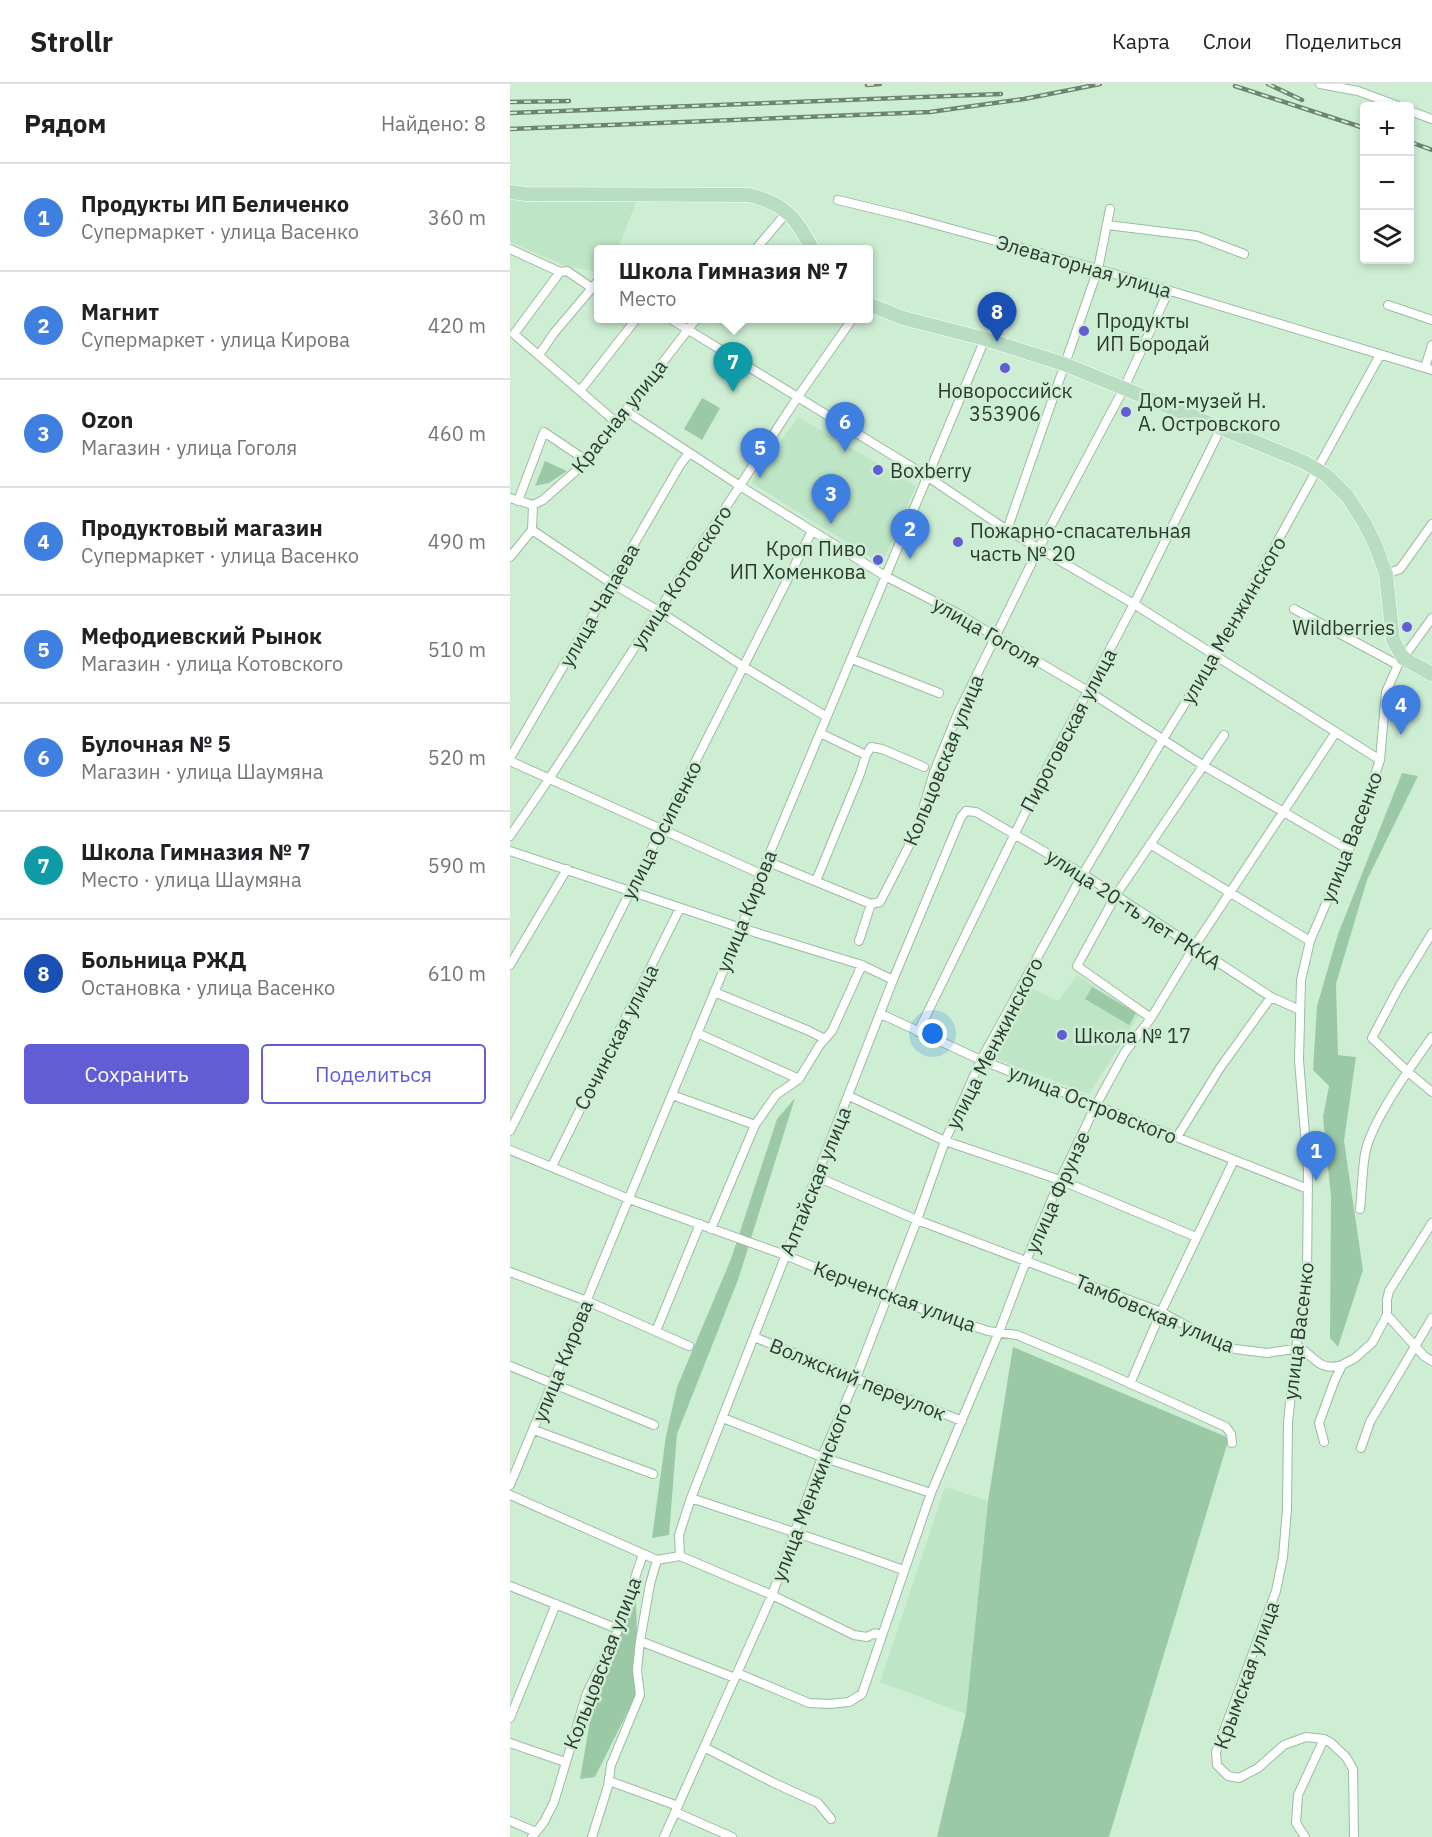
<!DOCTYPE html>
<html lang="ru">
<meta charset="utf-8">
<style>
body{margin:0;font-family:"IBM Plex Sans",sans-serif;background:#f2f2f2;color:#202124}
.controls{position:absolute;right:18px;top:18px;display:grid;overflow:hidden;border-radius:6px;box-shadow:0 3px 9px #0003}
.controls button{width:54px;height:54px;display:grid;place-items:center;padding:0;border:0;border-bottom:2px solid #e0e0e0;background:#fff;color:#202124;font:30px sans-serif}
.you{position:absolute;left:423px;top:950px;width:21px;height:21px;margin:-15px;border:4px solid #fff;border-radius:50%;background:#1a73e8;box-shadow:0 0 0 9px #1a73e833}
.badge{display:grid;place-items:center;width:39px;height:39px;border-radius:50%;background:#625cd5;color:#fff;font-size:20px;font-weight:700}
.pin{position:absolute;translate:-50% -50px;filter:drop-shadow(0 2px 3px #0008)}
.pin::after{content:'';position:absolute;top:32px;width:21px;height:18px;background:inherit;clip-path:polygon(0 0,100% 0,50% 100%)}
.popup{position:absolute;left:84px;top:161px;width:279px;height:78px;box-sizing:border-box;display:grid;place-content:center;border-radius:6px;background:#fff;filter:drop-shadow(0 2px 4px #0005);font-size:20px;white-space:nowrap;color:#757577}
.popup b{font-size:22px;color:#202124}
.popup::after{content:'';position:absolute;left:50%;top:100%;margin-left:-12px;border:12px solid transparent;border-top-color:#fff}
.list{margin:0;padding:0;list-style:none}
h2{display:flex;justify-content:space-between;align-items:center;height:78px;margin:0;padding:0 24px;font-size:26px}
h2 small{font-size:20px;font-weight:400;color:#757577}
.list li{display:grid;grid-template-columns:39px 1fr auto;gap:18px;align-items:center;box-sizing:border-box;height:108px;padding:0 24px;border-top:2px solid #e0e0e0}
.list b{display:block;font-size:22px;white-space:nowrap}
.list p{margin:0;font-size:20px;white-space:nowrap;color:#757577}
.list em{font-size:20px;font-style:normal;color:#757577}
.actions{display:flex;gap:12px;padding:18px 24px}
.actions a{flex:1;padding:14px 0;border:2px solid #625cd5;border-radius:6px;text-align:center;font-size:21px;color:#625cd5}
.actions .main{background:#625cd5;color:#fff}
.icon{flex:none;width:33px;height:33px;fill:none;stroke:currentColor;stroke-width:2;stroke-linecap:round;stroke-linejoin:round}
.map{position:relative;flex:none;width:922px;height:1753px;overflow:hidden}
header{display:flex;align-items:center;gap:36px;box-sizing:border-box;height:84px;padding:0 30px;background:#fff;border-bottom:2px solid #e0e0e0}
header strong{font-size:28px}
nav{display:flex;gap:33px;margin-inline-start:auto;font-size:21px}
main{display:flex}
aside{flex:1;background:#fff}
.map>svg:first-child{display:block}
</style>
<header>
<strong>Strollr</strong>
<nav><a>Карта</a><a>Слои</a><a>Поделиться</a></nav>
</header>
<main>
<aside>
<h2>Рядом<small>Найдено: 8</small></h2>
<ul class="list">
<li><span class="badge" style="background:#3f7fe0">1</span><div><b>Продукты ИП Беличенко</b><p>Супермаркет · улица Васенко</p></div><em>360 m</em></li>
<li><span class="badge" style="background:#3f7fe0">2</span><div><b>Магнит</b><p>Супермаркет · улица Кирова</p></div><em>420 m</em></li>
<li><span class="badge" style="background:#3f7fe0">3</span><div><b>Ozon</b><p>Магазин · улица Гоголя</p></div><em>460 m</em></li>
<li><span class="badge" style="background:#3f7fe0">4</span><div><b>Продуктовый магазин</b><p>Супермаркет · улица Васенко</p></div><em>490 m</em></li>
<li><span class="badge" style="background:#3f7fe0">5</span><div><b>Мефодиевский Рынок</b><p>Магазин · улица Котовского</p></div><em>510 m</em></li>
<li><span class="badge" style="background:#3f7fe0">6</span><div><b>Булочная № 5</b><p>Магазин · улица Шаумяна</p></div><em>520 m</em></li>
<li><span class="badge" style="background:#0f9aa8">7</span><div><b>Школа Гимназия № 7</b><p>Место · улица Шаумяна</p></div><em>590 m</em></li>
<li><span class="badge" style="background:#1a4fb4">8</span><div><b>Больница РЖД</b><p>Остановка · улица Васенко</p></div><em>610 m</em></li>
</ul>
<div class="actions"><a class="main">Сохранить</a><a>Поделиться</a></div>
</aside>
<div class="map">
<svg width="922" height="1753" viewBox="0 0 922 1753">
<rect width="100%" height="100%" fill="#ceeed4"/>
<path fill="#bee5c6" d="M0,115L126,118L108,165L88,166V188L56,182L0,158Z
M288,333L406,402L372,480L241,399Z
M567,891L629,931L579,1010L476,971L515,901L548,917Z
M435,1403L478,1417L456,1630L370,1598Z"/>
<path fill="#9cc9a5" d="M192,314L210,324L192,356L174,345Z
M35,377L57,387L39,399L25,402Z
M892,689L908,692L857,796L826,900L828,971L846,973L834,1057L853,1186L828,1263L820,1254L821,1113L813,1033L819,1002L803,986L807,922L828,850Z
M582,903L626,929L619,941L575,915Z
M285,1014L228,1196L167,1350L159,1451L142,1454L156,1352L167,1303L221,1175L267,1035Z
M503,1263L719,1354L599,1753H427L456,1630L478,1417Z
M125,1494L129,1605L85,1693L70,1695L81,1631Z"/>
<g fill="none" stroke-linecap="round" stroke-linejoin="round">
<g stroke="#9cbba2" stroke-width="10">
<path id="minor" d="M810,0L848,7L888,22
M900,27L922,35
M328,116L398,133L588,185L922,286
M597,141L687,152L734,170
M0,165L50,188L57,187L82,204
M245,166L278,127
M878,221L922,236
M159,234L418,393L497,446L624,520L870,676
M4,250L107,339
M4,250L50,188
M29,271L44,249L88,197
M915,284L922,261
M70,307L127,234
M116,327L230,402L375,492L449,530L486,553L578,607L694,682L839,766
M0,414L23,421
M8,417L34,348L77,377
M23,421L22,446L101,499L149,527L234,583L317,633
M23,421L33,416L76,378L187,234
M497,446L588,185L600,125
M0,473L22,446
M876,490L890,485L922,440
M784,525L888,581
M342,575L429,609
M310,649L356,671L361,663L372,665L414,683
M0,674L170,381L179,369
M0,677L251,790
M0,752L39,695L287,314L343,234
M640,760L800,857
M0,767L231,844L352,881L383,896
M256,777L361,820
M306,797L350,690L356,671
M922,849L889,903L862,954L898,988L922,1008
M349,857L361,820L370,818L406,748L424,688L448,629L529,464L613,306L659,206
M0,881L57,785
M204,908L297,946L315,955
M371,930L471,976L798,1105
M641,934L567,882L606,811L714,651
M408,948L539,680L624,520L710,346
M187,949L289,995
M162,1011L245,1041
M339,1012L435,1057L550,1096L686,1153
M0,1047C100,846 201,647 302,447
M667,1053L710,984L761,913
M0,1066L119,1115L275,1171L377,1213L478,1247L507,1251L586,1284L716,1343L721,1350L722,1359
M42,1082L170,824
M307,1093L407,1136L651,1228L712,1261L725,1265L757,1269L791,1264C807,1276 810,1287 832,1281
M850,1125C852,1107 852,1088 855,1070C861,1037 902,981 922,953
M922,1139L879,1207L877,1216V1231L914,1272L922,1277
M201,1145L245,1041L266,1011L289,995L309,962L322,947L352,881
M0,1188L77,1217L179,1262
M146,1247L190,1140
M244,1253L452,1337
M0,1282L144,1341
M620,1300L651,1228L724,1076
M213,1334L312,1373L421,1409
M24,1346L143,1390
M814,1358L809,1339L824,1298L832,1281L845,1274L862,1259L877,1231
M851,1364L860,1338L922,1234
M0,1401L231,844L251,790L475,255
M0,1411L147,1476L170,1472L262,1511L344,1551L357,1553L365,1549L371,1551
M181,1414C252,1438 323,1460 393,1486
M170,1472L169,1451L181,1414L383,896L451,733L456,727L466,728L573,790L761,913L790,926
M0,1502L108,1545
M130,1557L225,1594
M227,1589L299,1619L319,1620L339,1618L352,1610L421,1409L489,1248L516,1177L550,1096L586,1021L615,968L641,934L684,863L826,648
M0,1634L46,1520
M0,1659L55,1678
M194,1663L262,1698L308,1719L321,1735
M99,1697L168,1722
M165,1728L222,1753
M0,1737L26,1748
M22,1753L34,1738L44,1718L77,1609L107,1548L133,1470
M82,1753L98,1702L101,1681L130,1611L127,1586L130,1557L140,1500L147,1476
M154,1753L262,1511L312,1373L346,1294L407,1136L435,1057L471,976L573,790L653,655L705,571L870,271
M795,1753L786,1739L788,1711L814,1655
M844,1753L843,1685L836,1673L820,1658L814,1655L796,1653L774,1661L748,1684L729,1694L718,1692L707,1681L706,1668L766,1507L773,1473L777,1425L778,1338L787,1257L797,1193L798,1087L789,976L791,896L800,857L839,766L870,676L876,608L888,581L922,534"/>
</g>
<g stroke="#fff" stroke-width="15">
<path id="primary" d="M0,108L16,110L239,111C276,120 285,133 303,166
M358,220L393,234L475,255L554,280L794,378L816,391L838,413L855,440L865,460L876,490L883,556L893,574L922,590"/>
</g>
<use href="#minor" stroke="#fff" stroke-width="8"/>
<use href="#primary" stroke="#b8ddc0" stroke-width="14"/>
<g stroke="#6e8372" stroke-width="4.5">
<path id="rail" d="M758,0L792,16
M357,1L370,0
M725,2L854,44
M0,18L59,17
M0,29L491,10
M0,45L420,28L514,15L590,0
M900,58L922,66"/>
</g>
<use href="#rail" stroke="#ceeed4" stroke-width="2" stroke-dasharray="7" stroke-linecap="butt"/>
</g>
<g fill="#625cd5" stroke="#ceeed4" stroke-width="2">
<circle cx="574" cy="247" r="6"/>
<circle cx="495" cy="284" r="6"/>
<circle cx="616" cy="328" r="6"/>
<circle cx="368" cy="386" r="6"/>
<circle cx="448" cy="458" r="6"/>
<circle cx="368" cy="476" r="6"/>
<circle cx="897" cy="543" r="6"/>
<circle cx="552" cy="951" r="6"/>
</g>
<g text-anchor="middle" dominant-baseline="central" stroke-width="5" stroke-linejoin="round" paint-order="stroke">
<g font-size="20" fill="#2d3a30" stroke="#ceeed4">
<text transform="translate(574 182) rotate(16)">Элеваторная улица</text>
<text transform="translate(109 332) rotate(-51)">Красная улица</text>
<text transform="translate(171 493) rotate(-57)">улица Котовского</text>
<text transform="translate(89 521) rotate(-60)">улица Чапаева</text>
<text transform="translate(723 536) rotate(-60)">улица Менжинского</text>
<text transform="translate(477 548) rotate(30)">улица Гоголя</text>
<text transform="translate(558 646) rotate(-62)">Пироговская улица</text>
<text transform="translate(433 676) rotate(-68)">Кольцовская улица</text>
<text transform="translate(151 746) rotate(-63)">улица Осипенко</text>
<text transform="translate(841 753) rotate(-69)">улица Васенко</text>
<text transform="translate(624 825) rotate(33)">улица 20-ть лет РККА</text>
<text transform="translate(236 827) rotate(-68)">улица Кирова</text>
<text transform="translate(106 953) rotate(-63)">Сочинская улица</text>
<text transform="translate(484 959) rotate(-63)">улица Менжинского</text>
<text transform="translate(583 1020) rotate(22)">улица Островского</text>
<text transform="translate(305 1097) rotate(-68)">Алтайская улица</text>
<text transform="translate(547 1108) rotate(-66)">улица Фрунзе</text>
<text transform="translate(385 1212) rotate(20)">Керченская улица</text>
<text transform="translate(645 1229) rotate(23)">Тамбовская улица</text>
<text transform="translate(788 1247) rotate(-83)">улица Васенко</text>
<text transform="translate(52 1277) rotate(-68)">улица Кирова</text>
<text transform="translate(348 1295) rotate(22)">Волжский переулок</text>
<text transform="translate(301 1408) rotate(-69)">улица Менжинского</text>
<text transform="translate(92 1579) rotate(-69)">Кольцовская улица</text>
<text transform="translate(736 1591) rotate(-70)">Крымская улица</text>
</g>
<g font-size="20" fill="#2d3a30" stroke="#ceeed4" text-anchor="start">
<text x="586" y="236">Продукты<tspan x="586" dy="23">ИП Бородай</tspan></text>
<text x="495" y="306" text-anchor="middle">Новороссийск<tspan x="495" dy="23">353906</tspan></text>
<text x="628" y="316">Дом-музей Н.<tspan x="628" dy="23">А. Островского</tspan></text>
<text x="380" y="386">Boxberry</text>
<text x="460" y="446">Пожарно-спасательная<tspan x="460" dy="23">часть № 20</tspan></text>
<text x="356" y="464" text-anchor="end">Кроп Пиво<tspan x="356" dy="23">ИП Хоменкова</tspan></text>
<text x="885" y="543" text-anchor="end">Wildberries</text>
<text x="564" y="951">Школа № 17</text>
</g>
</g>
</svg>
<div class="controls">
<button>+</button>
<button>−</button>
<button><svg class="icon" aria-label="layers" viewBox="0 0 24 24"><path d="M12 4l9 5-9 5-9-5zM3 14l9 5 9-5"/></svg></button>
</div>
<div class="you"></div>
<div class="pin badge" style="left:806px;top:1097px;background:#3f7fe0">1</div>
<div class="pin badge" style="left:400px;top:475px;background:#3f7fe0">2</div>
<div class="pin badge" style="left:321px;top:440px;background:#3f7fe0">3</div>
<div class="pin badge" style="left:891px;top:651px;background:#3f7fe0">4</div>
<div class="pin badge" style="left:250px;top:394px;background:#3f7fe0">5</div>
<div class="pin badge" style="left:335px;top:368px;background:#3f7fe0">6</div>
<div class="pin badge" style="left:223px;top:308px;background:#0f9aa8">7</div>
<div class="popup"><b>Школа Гимназия № 7</b>Место</div>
<div class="pin badge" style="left:487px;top:258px;background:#1a4fb4">8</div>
</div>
</main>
